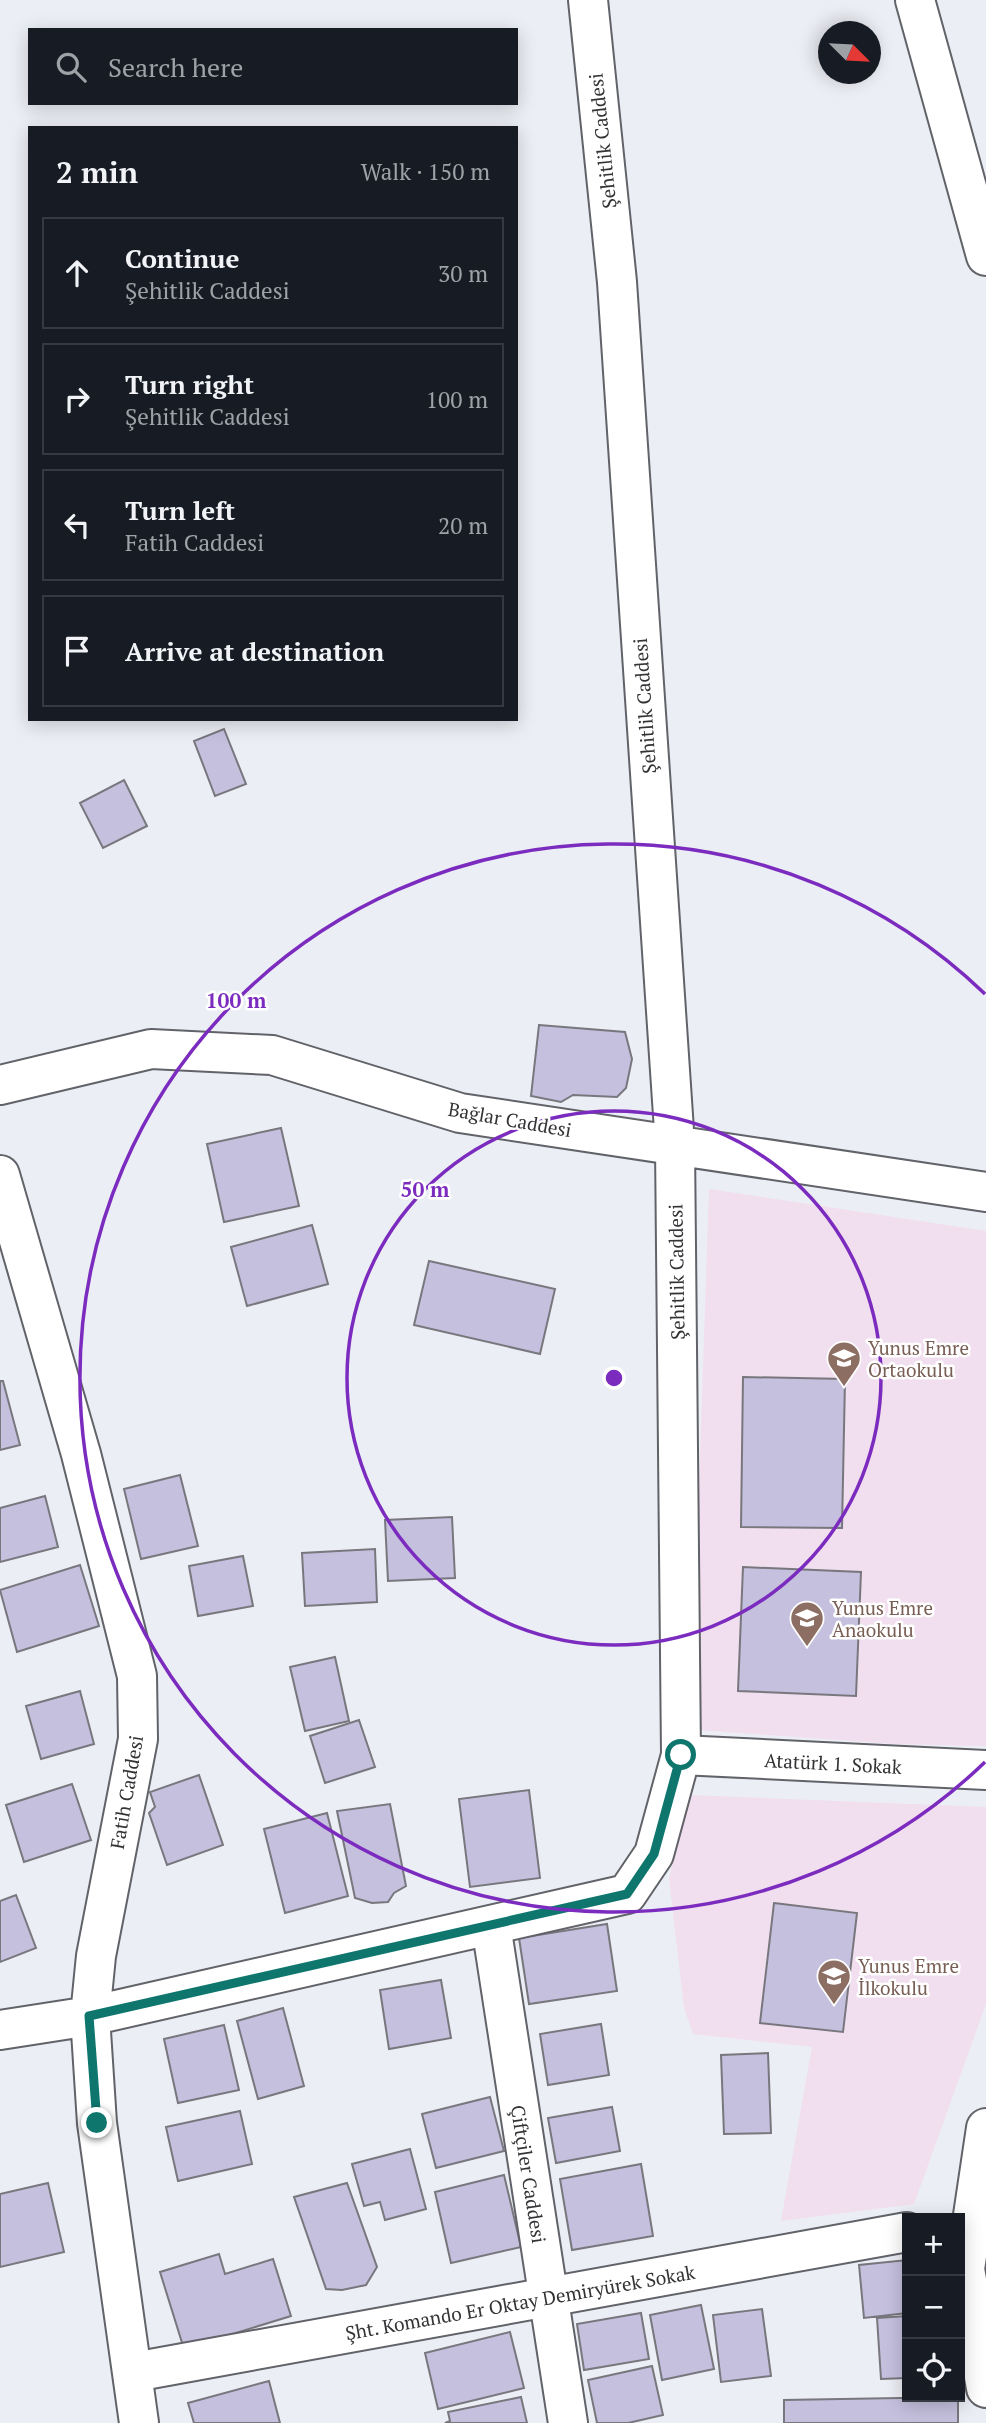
<!DOCTYPE html>
<meta charset="utf-8">
<style>
body{margin:0;font-family:"PT Serif",serif;background:#242831;color:#f1f3f6}
.controls{position:absolute;right:21px;bottom:21px;display:grid;overflow:hidden;border-radius:0px;box-shadow:0 4px 18px #0003}
.controls button{width:63px;height:63px;display:grid;place-items:center;padding:0;border:0;border-bottom:2px solid #363941;background:#171b24;color:#f1f3f6;font:35px sans-serif}
.compass{position:absolute;left:818px;top:21px;width:63px;height:63px;border-radius:50%;background:#171b24;box-shadow:0 4px 18px #0003;rotate:114deg}
.stop{position:absolute;width:21px;height:21px;margin:-16px;border:5px solid #0f766e;border-radius:50%;background:#fff}
.stop.end{background:#0f766e;border-color:#fff;box-shadow:0 2px 7px #0008}
.list{margin:0;padding:0;list-style:none}
h2{display:flex;justify-content:space-between;align-items:center;height:91px;margin:0;padding:0 28px;font-size:30px}
h2 small{font-size:23px;font-weight:400;color:#9ea1a6}
.list li{display:grid;grid-template-columns:46px 1fr auto;gap:21px;align-items:center;box-sizing:border-box;height:112px;margin:0 14px 14px;padding:0 14px;border:2px solid #363941;border-radius:0px}
.list b{display:block;font-size:26px;white-space:nowrap}
.list p{margin:0;font-size:23px;white-space:nowrap;color:#9ea1a6}
.list em{font-size:23px;font-style:normal;color:#9ea1a6}
.icon{flex:none;width:38px;height:38px;fill:none;stroke:currentColor;stroke-width:2;stroke-linecap:round;stroke-linejoin:round}
.map{position:relative;flex:none;width:986px;height:2423px;overflow:hidden}
.search{position:absolute;background:#171b24;box-shadow:0 4px 18px #0003;left:28px;top:28px;width:490px;height:77px;display:flex;align-items:center;gap:18px;box-sizing:border-box;padding:0 24px;border-radius:0px;color:#9ea1a6;font-size:26px}
.panel{position:absolute;background:#171b24;box-shadow:0 4px 18px #0003;left:28px;top:126px;width:490px;height:595px;border-radius:0px}
.map>svg:first-child{display:block}
</style>
<div class="map">
<svg width="986" height="2423" viewBox="0 0 986 2423">
<rect width="100%" height="100%" fill="#eceef5"/>
<path fill="#f1deee" d="M709,1189L986,1231V1746L896,1744L696,1730L697,1545Z
M690,1795L986,1807V2004L914,2204L781,2221L812,2047L693,2034L684,2008L669,1878Z"/>
<path fill="#c5c0de" stroke="#78777e" stroke-width="2" d="M224,729L246,784L215,796L194,741Z
M124,780L147,826L103,848L80,803Z
M539,1025L625,1032L632,1059L626,1088L617,1097L573,1095L561,1102L531,1096Z
M281,1128L299,1206L224,1222L207,1144Z
M312,1225L328,1284L247,1306L231,1247Z
M429,1261L555,1289L540,1354L414,1325Z
M743,1377L845,1379L842,1528L741,1527Z
M0,1381H3L20,1445L0,1450Z
M180,1475L198,1546L141,1559L124,1489Z
M45,1496L58,1547L0,1562V1508Z
M452,1517L455,1578L388,1581L385,1520Z
M375,1549L377,1602L305,1606L302,1553Z
M243,1556L253,1606L198,1616L189,1566Z
M80,1565L99,1626L17,1652L0,1590Z
M743,1567L861,1572L856,1696L738,1691Z
M335,1657L349,1721L305,1731L290,1667Z
M80,1691L94,1744L41,1759L26,1706Z
M359,1720L375,1767L325,1783L310,1736Z
M199,1775L223,1845L167,1865L149,1813L155,1807L150,1792Z
M72,1784L91,1840L24,1862L6,1805Z
M529,1790L540,1878L470,1887L459,1799Z
M390,1804L406,1886L394,1893L388,1902L372,1903L355,1898L337,1811Z
M327,1813L348,1896L285,1913L264,1829Z
M16,1895L36,1948L0,1962V1901Z
M774,1903L857,1913L843,2032L760,2023Z
M607,1924L617,1991L529,2004L519,1938Z
M441,1980L451,2038L389,2049L380,1990Z
M283,2008L304,2086L258,2099L237,2021Z
M601,2024L609,2075L548,2085L540,2034Z
M224,2025L239,2090L178,2103L164,2039Z
M768,2053L771,2133L724,2134L721,2055Z
M490,2097L504,2151L436,2168L422,2114Z
M612,2107L620,2151L556,2163L548,2118Z
M240,2111L252,2164L178,2181L166,2127Z
M410,2149L426,2209L385,2220L380,2202L364,2206L352,2164Z
M641,2164L653,2236L572,2250L560,2179Z
M504,2175L521,2247L451,2263L435,2192Z
M48,2183L64,2252L0,2267V2194Z
M347,2183L377,2267L366,2285L342,2290L326,2289L294,2197Z
M219,2254L225,2274L273,2259L291,2316L184,2349L160,2272Z
M907,2260V2313L864,2318L859,2265Z
M701,2305L714,2369L662,2380L650,2315Z
M762,2309L771,2376L721,2382L713,2315Z
M641,2313L649,2359L584,2370L577,2324Z
M907,2316V2378L881,2379L877,2318Z
M510,2332L524,2388L438,2409L425,2353Z
M652,2366L663,2415L628,2423H597L588,2380Z
M269,2381L280,2423H194L188,2403Z
M521,2397L527,2423H445L450,2421L448,2412Z
M958,2397V2423H784V2400Z"/>
<g fill="none" stroke-linecap="round" stroke-linejoin="round">
<g stroke="#616369" stroke-width="42">
<path id="street" d="M915,0L986,256
M681,1755L986,1770
M134,2372L907,2232"/>
</g>
<g stroke="#616369" stroke-width="42">
<path id="secondary" d="M0,1085L151,1049L272,1055L460,1113L986,1192
M0,1175L81,1454L137,1676L138,1739L96,1956L90,2016L97,2123L139,2423
M491,1925L568,2423
M0,2030L90,2016L627,1894L654,1854L681,1755L675,1145L617,282L588,0
M986,2128L965,2269L986,2388"/>
</g>
<use href="#street" stroke="#fff" stroke-width="38"/>
<use href="#secondary" stroke="#fff" stroke-width="38"/>
</g>
<g fill="none" stroke-linecap="round" stroke-linejoin="round">
<path stroke="#0f766e" stroke-width="9" d="M97,2123L89,2016L627,1894L654,1854L681,1755"/>
</g>
<g fill="none" stroke="#7b2cbf" stroke-width="3.5">
<circle cx="614" cy="1378" r="267"/>
<path d="M985 1762A534 534 0 1 1 985 994"/>
</g>
<defs>
<g id="school-pin" transform="scale(1.75)"><path d="M0 17L-7.5 6A9.5 9.5 0 1 1 7.5 6Z" fill="#8d6e63" stroke="#fff"/><path d="M0-5L7-2L0 1L-7-2ZM-4 1L0 2.5L4 1V4Q0 6-4 4Z" fill="#fff"/></g>
</defs>
<g fill-rule="evenodd">
<use href="#school-pin" x="844" y="1358"/>
<use href="#school-pin" x="807" y="1618"/>
<use href="#school-pin" x="834" y="1976"/>
</g>
<g text-anchor="middle" dominant-baseline="central" stroke-width="5" stroke-linejoin="round" paint-order="stroke">
<g font-size="19" fill="#343437" stroke="#fff">
<text transform="translate(602 141) rotate(-96)">Şehitlik Caddesi</text>
<text transform="translate(644 706) rotate(-94)">Şehitlik Caddesi</text>
<text transform="translate(510 1119) rotate(10)">Bağlar Caddesi</text>
<text transform="translate(676 1272) rotate(-91)">Şehitlik Caddesi</text>
<text transform="translate(833 1763) rotate(3)">Atatürk 1. Sokak</text>
<text transform="translate(126 1792) rotate(-80)">Fatih Caddesi</text>
<text transform="translate(529 2174) rotate(81)">Çiftçiler Caddesi</text>
<text transform="translate(520 2302) rotate(-10)">Şht. Komando Er Oktay Demiryürek Sokak</text>
</g>
<g font-size="19" fill="#785e54" stroke="#fff" text-anchor="start">
<text x="868" y="1347">Yunus Emre<tspan x="868" dy="22">Ortaokulu</tspan></text>
<text x="832" y="1607">Yunus Emre<tspan x="832" dy="22">Anaokulu</tspan></text>
<text x="858" y="1965">Yunus Emre<tspan x="858" dy="22">İlkokulu</tspan></text>
</g>
</g>
<circle cx="614" cy="1378" r="10" fill="#7b2cbf" stroke="#fff" stroke-width="3.5"/>
<g font-size="21" text-anchor="middle" font-weight="bold" fill="#7b2cbf" stroke="#fff" stroke-width="5" stroke-linejoin="round" paint-order="stroke">
<text x="236" y="1008">100 m</text>
<text x="425" y="1197">50 m</text>
</g>
</svg>
<div class="controls">
<button>+</button>
<button>−</button>
<button><svg class="icon" aria-label="locate" viewBox="0 0 24 24"><circle cx="12" cy="12" r="6"/><path d="M12 2v4M12 18v4M2 12h4M18 12h4"/></svg></button>
</div>
<svg class="compass" viewBox="-18 -18 36 36"><path d="M0-13l5 13h-10z" fill="#e53935"/><path d="M0 13l5-13h-10z" fill="#9ea1a6"/></svg>
<div class="stop" style="left:681px;top:1755px"></div>
<div class="stop end" style="left:97px;top:2123px"></div>
<div class="search"><svg class="icon" aria-label="search" viewBox="0 0 24 24"><circle cx="10" cy="10" r="6"/><path d="M15 15l6 6"/></svg>Search here</div>
<section class="panel">
<h2>2 min<small>Walk · 150 m</small></h2>
<ul class="list">
<li><svg class="icon" aria-label="ahead" viewBox="0 0 24 24"><path d="M12 20V5M6 11l6-6 6 6"/></svg><div><b>Continue</b><p>Şehitlik Caddesi</p></div><em>30 m</em></li>
<li><svg class="icon" aria-label="right" viewBox="0 0 24 24"><path d="M7 20v-9h11M14 6l5 5-5 5"/></svg><div><b>Turn right</b><p>Şehitlik Caddesi</p></div><em>100 m</em></li>
<li><svg class="icon" aria-label="left" viewBox="0 0 24 24"><path d="M17 20v-9H6M10 6l-5 5 5 5"/></svg><div><b>Turn left</b><p>Fatih Caddesi</p></div><em>20 m</em></li>
<li><svg class="icon" aria-label="arrive" viewBox="0 0 24 24"><path d="M6 21V4h12l-3 4 3 4H6"/></svg><div><b>Arrive at destination</b></div></li>
</ul>
</section>
</div>
